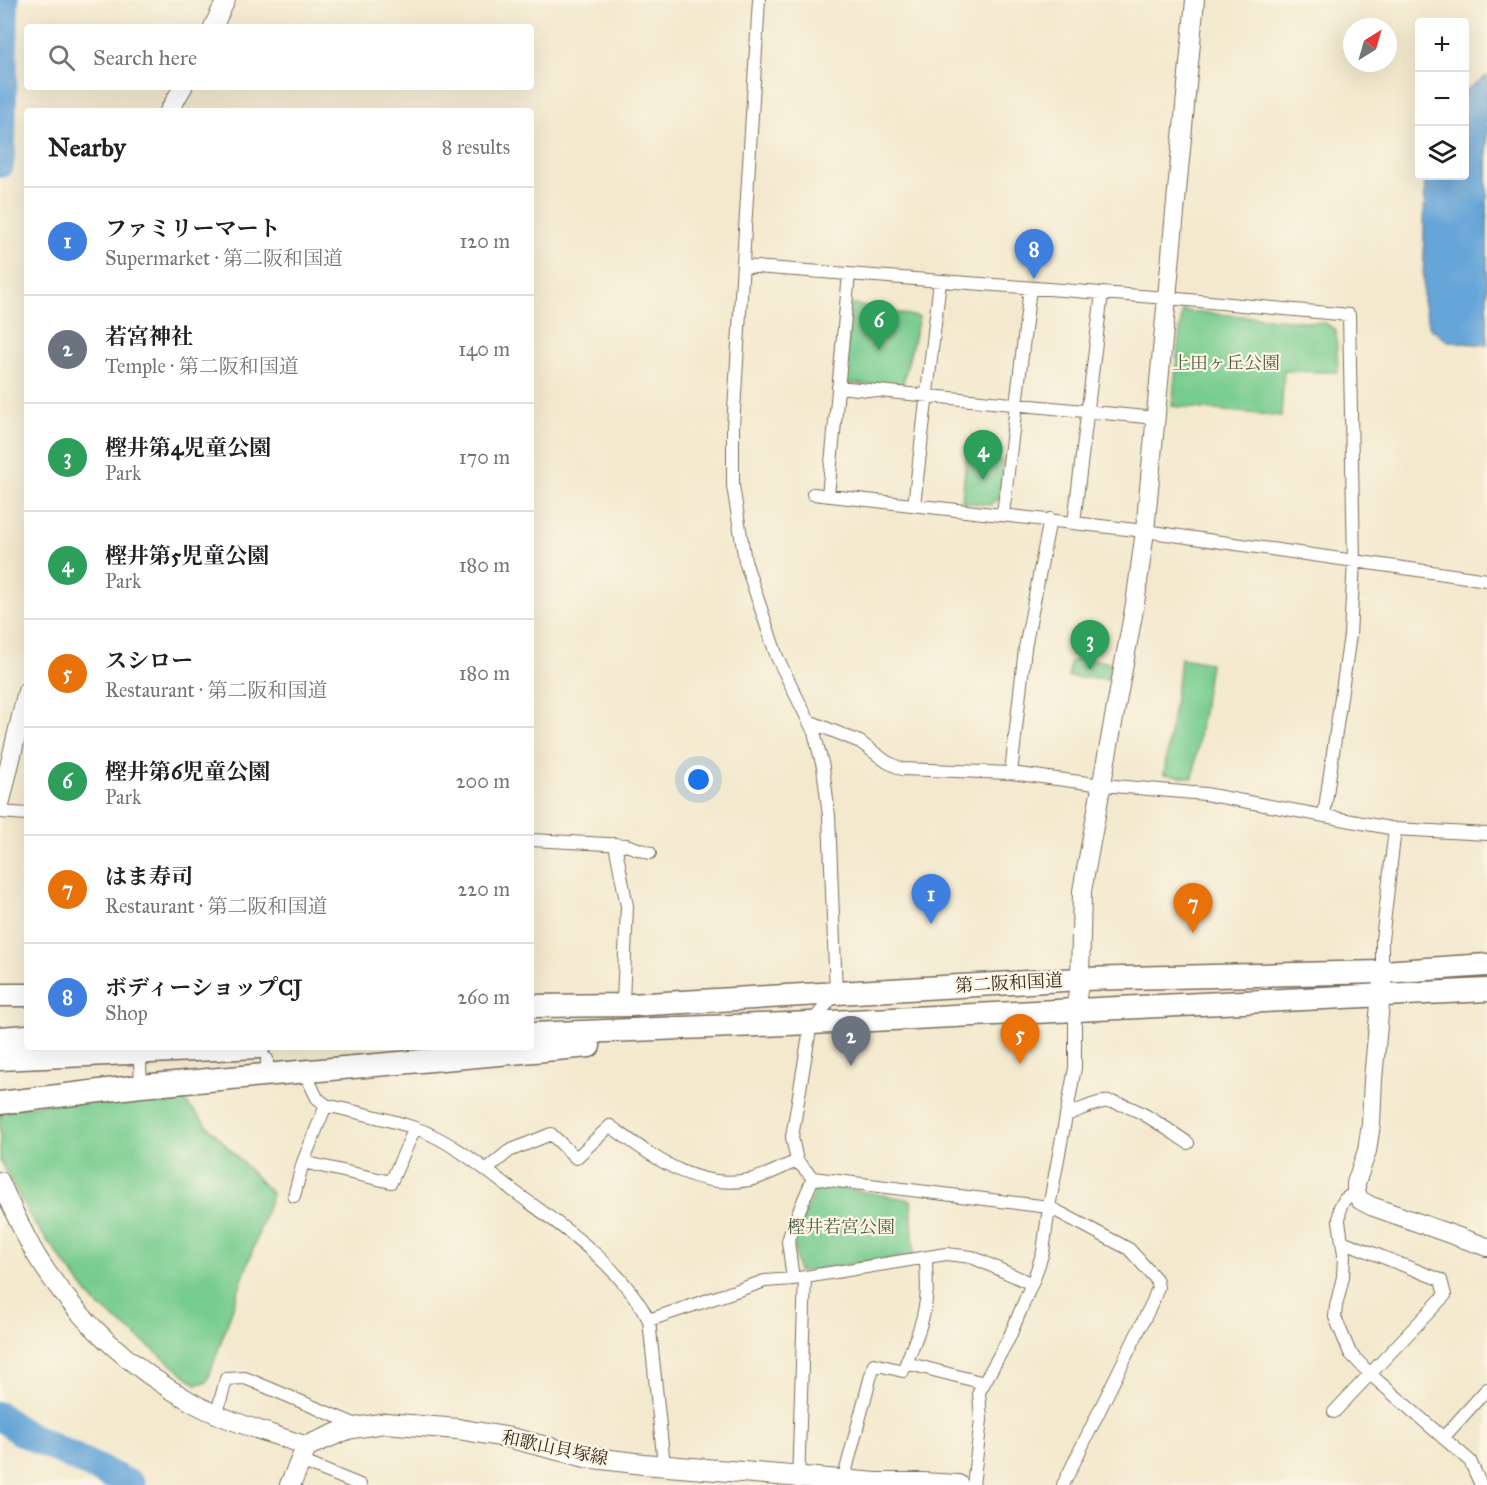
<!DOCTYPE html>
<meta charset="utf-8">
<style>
body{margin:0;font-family:"IM FELL Great Primer","Noto Serif JP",serif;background:#f6f6f6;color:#202124}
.controls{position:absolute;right:18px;top:18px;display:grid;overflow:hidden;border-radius:6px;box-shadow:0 6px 24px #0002}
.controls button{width:54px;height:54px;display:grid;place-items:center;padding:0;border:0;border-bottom:2px solid #e0e0e0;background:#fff;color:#202124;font:30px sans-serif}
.compass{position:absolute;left:1343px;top:18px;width:54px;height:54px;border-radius:50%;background:#fff;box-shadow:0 6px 24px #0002;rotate:37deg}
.you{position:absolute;left:699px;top:780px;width:21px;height:21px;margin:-15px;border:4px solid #fff;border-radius:50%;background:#1a73e8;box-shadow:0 0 0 9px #1a73e833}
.badge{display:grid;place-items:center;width:39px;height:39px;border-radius:50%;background:#d1495b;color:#fff;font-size:20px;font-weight:700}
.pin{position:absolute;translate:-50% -50px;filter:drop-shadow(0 2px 3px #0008)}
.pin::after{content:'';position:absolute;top:32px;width:21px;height:18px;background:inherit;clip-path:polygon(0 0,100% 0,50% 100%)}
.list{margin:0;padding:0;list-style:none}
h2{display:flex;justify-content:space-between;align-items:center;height:78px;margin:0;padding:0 24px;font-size:26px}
h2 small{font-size:20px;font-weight:400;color:#757577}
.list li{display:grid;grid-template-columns:39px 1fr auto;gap:18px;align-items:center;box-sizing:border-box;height:108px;padding:0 24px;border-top:2px solid #e0e0e0}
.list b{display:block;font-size:22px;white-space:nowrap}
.list p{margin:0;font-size:20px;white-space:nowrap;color:#757577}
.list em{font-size:20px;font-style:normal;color:#757577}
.icon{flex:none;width:33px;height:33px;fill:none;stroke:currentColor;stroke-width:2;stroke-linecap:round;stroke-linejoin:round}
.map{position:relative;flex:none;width:1487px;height:1485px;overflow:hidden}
.search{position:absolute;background:#fff;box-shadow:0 6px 24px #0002;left:24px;top:24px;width:510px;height:66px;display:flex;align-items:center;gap:15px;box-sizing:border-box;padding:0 21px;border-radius:6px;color:#757577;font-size:22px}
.panel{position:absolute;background:#fff;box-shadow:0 6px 24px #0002;left:24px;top:108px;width:510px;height:942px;border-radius:6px}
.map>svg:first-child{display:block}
</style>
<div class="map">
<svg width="1487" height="1485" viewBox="0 0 1487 1485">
<rect width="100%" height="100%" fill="#fcf5e5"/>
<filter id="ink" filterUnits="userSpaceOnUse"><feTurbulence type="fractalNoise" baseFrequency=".0167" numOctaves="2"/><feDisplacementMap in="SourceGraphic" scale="12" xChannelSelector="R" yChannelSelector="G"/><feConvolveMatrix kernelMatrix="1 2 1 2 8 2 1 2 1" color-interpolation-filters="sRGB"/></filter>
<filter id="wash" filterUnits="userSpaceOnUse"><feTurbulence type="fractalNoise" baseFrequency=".008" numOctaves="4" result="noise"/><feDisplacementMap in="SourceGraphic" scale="24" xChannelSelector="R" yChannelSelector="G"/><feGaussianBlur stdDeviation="1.35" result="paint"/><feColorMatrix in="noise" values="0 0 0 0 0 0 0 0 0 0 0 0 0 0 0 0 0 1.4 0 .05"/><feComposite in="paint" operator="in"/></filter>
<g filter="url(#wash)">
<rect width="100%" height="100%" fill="#f3e9ce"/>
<path fill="#77cc8f" stroke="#597b56" stroke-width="1.5" d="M851,304L919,317L902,387L844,383Z
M1182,311L1325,323L1336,330L1338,372L1284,371L1281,416L1172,406Z
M966,458L1003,461L1000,498L991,505L962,502Z
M1082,657L1111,663L1108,679L1068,677L1070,662Z
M1181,658L1210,663L1193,778L1164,774Z
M173,1089L272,1194L207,1382L196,1384L94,1302L34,1223L0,1161V1109Z
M818,1184L911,1200L914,1255L798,1272L793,1238Z"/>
<path fill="#66a5d8" stroke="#50687b" stroke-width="1.5" d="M1487,76V345L1450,342L1430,328L1423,301L1425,176H1464L1465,91Z"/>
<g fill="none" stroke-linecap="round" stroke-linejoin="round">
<path stroke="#66a5d8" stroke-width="28" d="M0,164L2,150L5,0
M0,1416L19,1431L132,1485"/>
</g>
</g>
<g filter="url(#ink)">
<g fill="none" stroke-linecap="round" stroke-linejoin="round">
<g stroke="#7b6d5c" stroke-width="14">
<path id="street" d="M759,0L733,427V486L745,561L777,657L814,732L823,767L829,816L836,993L811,1023L792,1137L797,1161L813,1178L1049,1207L1129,1249L1156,1279L1158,1287L1153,1301L1063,1485
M743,266L1167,298L1349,315L1354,561L1350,635L1324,815
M838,387L1156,418
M813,494L1145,531L1487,580
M828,496L849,274
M914,505L940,281
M1003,514L1030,288
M1074,522L1102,293
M809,721L860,742L887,762L902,769L1011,773L1103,785L1205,794L1395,829L1487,834
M1011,773L1025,648L1050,519
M0,812L27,814
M531,840L626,845L650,853
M615,844L627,906L623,1002
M1382,972V940L1395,829
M267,1059V1074
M140,1063L141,1086
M304,1071L317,1098L326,1105C355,1112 386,1118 415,1128C450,1140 482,1167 511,1189C562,1227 618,1262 649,1320L664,1465
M1066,1115C1078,1111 1091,1104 1103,1102C1127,1098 1168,1130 1188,1143
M303,1162L391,1182L415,1128
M486,1170L509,1151L551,1134L576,1158L610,1126C653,1156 693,1190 749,1180C765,1177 782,1167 797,1161
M1356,1192L1345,1199L1340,1207L1339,1221L1344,1255L1343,1277L1336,1306L1335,1317L1350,1353L1370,1374L1470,1461L1481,1485
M294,1196L303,1162L326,1105
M793,1279L788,1241L793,1225L813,1178
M649,1320L765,1281L793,1279L946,1254L972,1257L1032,1284
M906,1363L984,1383
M1334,1412L1445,1295L1441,1280L1342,1241
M217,1413L226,1379L245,1378L359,1426
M1443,1438L1487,1389
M301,1461L360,1485
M843,1481L874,1364L903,1371C912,1348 923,1325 926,1300C928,1287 926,1272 926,1258
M798,1482L805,1277
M973,1485L981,1420L979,1392L1009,1338L1035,1276L1043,1252L1049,1207L1075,1068V1010"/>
</g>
<g stroke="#7b6d5c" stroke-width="20">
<path id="secondary" d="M213,27L226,0
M169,111L183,87
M0,805L27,691
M1382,983L1373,1079L1371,1124L1367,1151L1356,1183V1192L1360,1200L1371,1206L1487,1247
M1075,1010L1080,979L1082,891L1135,604L1145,531L1195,0
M0,1181C11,1206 22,1231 36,1255C74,1317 131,1369 195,1404C229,1422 270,1433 307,1446"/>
</g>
<g stroke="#7b6d5c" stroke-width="22">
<path id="primary" d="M290,1485L307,1446L348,1429L385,1423L458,1429L511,1438L586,1457L643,1464L877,1483H922L958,1485"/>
</g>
<g stroke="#7b6d5c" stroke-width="25">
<path id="highway" d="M0,995H27
M531,1006L631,1005L1080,979L1382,972L1487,965
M531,1034L811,1023L1487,990
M0,1038L27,1036
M0,1059L259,1047
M0,1103L141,1086L589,1046"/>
</g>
<use href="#street" stroke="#fff" stroke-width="12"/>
<use href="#secondary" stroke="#fff" stroke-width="18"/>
<use href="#primary" stroke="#fff" stroke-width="20"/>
<use href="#highway" stroke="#fff" stroke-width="22"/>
</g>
</g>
<g text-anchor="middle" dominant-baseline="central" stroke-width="4.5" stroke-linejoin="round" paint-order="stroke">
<g font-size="18" fill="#4d5b40" stroke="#fcf5e5">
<text x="1226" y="363">上田ヶ丘公園</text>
<text x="841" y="1227">樫井若宮公園</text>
</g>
<g font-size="18" fill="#3b2a1e" stroke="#fcf5e5">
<text transform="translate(1009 983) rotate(-3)">第二阪和国道</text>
<text transform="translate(555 1448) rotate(12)">和歌山貝塚線</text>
</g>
</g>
</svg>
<div class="controls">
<button>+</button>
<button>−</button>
<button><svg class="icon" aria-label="layers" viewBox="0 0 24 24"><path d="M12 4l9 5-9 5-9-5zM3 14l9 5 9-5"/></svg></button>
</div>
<svg class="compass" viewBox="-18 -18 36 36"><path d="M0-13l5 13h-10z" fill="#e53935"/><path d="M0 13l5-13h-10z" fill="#757577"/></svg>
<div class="you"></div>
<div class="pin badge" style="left:931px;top:924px;background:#3f7fe0">1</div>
<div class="pin badge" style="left:851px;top:1066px;background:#6b7280">2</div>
<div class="pin badge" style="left:1090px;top:670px;background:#2e9e5b">3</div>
<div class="pin badge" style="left:983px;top:480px;background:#2e9e5b">4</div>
<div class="pin badge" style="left:1020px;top:1064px;background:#e8710a">5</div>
<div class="pin badge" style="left:879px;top:350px;background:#2e9e5b">6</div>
<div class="pin badge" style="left:1193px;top:933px;background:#e8710a">7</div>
<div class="pin badge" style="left:1034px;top:279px;background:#3f7fe0">8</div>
<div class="search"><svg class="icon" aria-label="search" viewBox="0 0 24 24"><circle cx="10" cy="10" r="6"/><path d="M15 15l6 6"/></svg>Search here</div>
<section class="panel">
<h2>Nearby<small>8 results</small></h2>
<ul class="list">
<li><span class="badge" style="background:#3f7fe0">1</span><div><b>ファミリーマート</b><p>Supermarket · 第二阪和国道</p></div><em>120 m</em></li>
<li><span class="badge" style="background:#6b7280">2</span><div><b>若宮神社</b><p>Temple · 第二阪和国道</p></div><em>140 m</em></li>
<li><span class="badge" style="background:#2e9e5b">3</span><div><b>樫井第4児童公園</b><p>Park</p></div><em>170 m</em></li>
<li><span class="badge" style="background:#2e9e5b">4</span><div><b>樫井第5児童公園</b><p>Park</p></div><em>180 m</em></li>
<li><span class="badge" style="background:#e8710a">5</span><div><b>スシロー</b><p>Restaurant · 第二阪和国道</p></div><em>180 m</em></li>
<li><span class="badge" style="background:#2e9e5b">6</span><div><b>樫井第6児童公園</b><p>Park</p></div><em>200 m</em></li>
<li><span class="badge" style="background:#e8710a">7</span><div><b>はま寿司</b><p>Restaurant · 第二阪和国道</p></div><em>220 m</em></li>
<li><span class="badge" style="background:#3f7fe0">8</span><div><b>ボディーショップCJ</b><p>Shop</p></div><em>260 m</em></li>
</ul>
</section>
</div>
